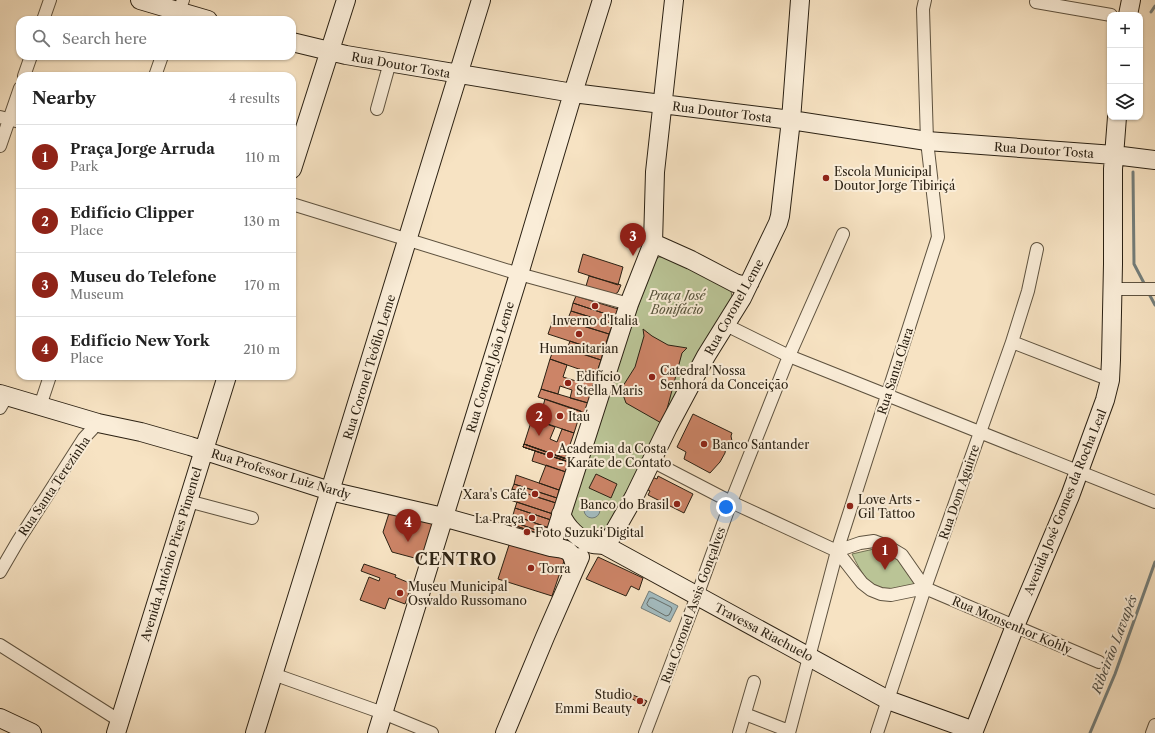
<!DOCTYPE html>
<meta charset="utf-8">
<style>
body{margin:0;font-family:"Libre Caslon Text",serif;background:#f6f6f6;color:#222}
.controls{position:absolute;right:12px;top:12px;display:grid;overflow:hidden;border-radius:8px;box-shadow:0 1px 3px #0004}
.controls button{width:36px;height:36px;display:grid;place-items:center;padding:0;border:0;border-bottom:1px solid #e0e0e0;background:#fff;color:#222;font:20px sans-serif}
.you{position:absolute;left:726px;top:507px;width:14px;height:14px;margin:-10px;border:3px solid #fff;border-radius:50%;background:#1a73e8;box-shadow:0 0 0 6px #1a73e833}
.badge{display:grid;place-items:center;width:26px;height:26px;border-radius:50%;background:#8f2418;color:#fff;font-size:13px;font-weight:700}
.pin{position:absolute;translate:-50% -33px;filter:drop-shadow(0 1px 2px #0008)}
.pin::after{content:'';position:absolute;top:21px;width:14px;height:12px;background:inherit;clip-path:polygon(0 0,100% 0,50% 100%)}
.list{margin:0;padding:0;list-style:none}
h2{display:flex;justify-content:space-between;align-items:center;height:52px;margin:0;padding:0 16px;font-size:17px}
h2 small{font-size:13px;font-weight:400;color:#767676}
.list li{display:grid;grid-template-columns:26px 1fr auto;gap:12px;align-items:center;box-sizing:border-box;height:64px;padding:0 16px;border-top:1px solid #e0e0e0}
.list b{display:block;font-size:15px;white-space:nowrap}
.list p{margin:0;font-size:13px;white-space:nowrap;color:#767676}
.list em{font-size:13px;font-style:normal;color:#767676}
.icon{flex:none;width:22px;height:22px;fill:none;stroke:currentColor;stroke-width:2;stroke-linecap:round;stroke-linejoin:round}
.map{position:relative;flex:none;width:1155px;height:733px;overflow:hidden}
.search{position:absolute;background:#fff;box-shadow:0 1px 3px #0004;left:16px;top:16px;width:280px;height:44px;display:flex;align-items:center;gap:10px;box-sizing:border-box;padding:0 14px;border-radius:12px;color:#767676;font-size:15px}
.panel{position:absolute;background:#fff;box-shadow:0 1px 3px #0004;left:16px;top:72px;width:280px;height:308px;border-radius:12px}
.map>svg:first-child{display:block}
</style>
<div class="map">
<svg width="1155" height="733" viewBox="0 0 1155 733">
<rect width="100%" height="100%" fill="#f7e3c3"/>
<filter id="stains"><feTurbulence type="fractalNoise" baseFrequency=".005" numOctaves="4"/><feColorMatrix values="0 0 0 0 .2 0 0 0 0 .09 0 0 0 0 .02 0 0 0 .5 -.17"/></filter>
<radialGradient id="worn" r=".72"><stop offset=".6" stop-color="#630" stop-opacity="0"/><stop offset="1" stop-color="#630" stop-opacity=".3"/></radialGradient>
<path fill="#bac496" stroke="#727254" d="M659,257H668L731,291L732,297L605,536L597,539L569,520L583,466L653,263Z
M874,549L893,554L918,584C911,586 902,590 894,591C872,595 860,570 852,554Z"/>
<path fill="#a3bbbf" stroke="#737d7a" d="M584 510a8 8 0 1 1 16 0a8 8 0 1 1-16 0Z
M649,591L678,606L670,622L641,608Z"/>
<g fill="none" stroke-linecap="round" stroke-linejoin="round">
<path stroke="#676e69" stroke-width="1" d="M650,598H653L671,607L672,609L669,615L666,616L648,606L647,604Z"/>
<path stroke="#737d7a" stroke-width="3" d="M1151,12L1155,6
M1133,172L1134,264L1145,285
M1148,292L1155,305
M1090,733L1115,674L1155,562"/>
</g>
<path fill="#cc8467" stroke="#2b2113" d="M583,254L623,267L618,285L578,272Z
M589,276L621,285L618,292L614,295L586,286Z
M576,296L618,309L615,317L573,303Z
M573,303L615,317L613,324L571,311Z
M571,311L613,324L609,334L567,321Z
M554,317L609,334L603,352L548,334Z
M643,329L652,336L668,345L687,348L682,353L663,424L626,403L622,392L623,386L635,367L644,336Z
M570,341L603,352L601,360L567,349Z
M555,345L601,360L596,375L550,359Z
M550,359L567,365L563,377L576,381L579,369L596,375L588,403L570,398L572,390L560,386L558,394L541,389Z
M541,389L588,403L585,413L538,397Z
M545,399L581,411L574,433L539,421Z
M693,414L732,433L731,436L732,441L729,446H726L725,453L720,462L710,473L684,459L686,452L677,447Z
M532,419L555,427L550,439L557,442L562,429L574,433L565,459L524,444Z
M524,444L570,460L569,462L523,447Z
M524,444L570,460L569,462L523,447Z
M524,444L570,460L569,462L523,447Z
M535,451L569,462L566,472L532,461Z
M546,465L566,472L559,490L539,483Z
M596,474L617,484L611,498L589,488Z
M516,475L559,490L557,498L514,484Z
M658,476L693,494L684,513L648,495L650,491L646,489L652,477L657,479Z
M514,484L557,498L556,503L512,489Z
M512,489L556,503L553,514L510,500Z
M517,502L553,514L551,520L515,508Z
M391,507L435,519L422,560L392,552L383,532Z
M515,508L551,520L549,528L513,515Z
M513,515L549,528L547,534L511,521Z
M511,521L547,534L546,536L510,524Z
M510,524L546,536L509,529Z
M510,542L565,558L552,596L498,579Z
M598,557L643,578L639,590L631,586L626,596L586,579Z
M364,564L396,575L395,577L412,584L405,604L389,598L385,609L360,600L369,577L379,581L380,578L361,571Z
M633,695L647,701L644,706L631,698Z"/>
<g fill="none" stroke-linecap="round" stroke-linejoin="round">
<g stroke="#5e523f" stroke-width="14">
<path id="street" d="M1036,2L1111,15
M43,20L50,0
M176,20L183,0
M24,76L31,56
M155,76L162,56
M377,109L390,62
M0,117L20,122
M0,146L20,88
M292,204L519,274L629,304
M1113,289H1155
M724,324L789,356L1155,502
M1012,342L1110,380
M40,406L50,376
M0,408L7,396
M652,461L731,502L837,551L862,583L871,590L881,594L891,595L925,588L902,555L887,546L874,541L860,543L837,551
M188,501L252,518
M0,572L18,541L84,438L98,423
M925,588L1099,662
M0,645L120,721
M273,674L383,713L432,733
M745,714L789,731
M645,733L697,596L731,502L789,356L843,234
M739,733L754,682
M789,733L837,551L938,237L927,141L923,9L925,0
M877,733L925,588L1012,342L1028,291L1037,249
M1152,733L1155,725"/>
</g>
<g stroke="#2b2113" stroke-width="20">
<path id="secondary" d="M140,0L208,20
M1128,15L1131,0
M292,42L346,55L573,93L791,120L927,141L1114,155L1155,160
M292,169L346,0
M653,243L691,260L735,283C741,285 745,286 750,282
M0,394L98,423L141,432L190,446L330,491L443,517L551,547C568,549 572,550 575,567
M561,514C566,527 579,540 593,544C597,545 602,544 606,546L888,700L974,731
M606,546L634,497L668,427L706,356L742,298L778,223L780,216L791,120L800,0
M551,547L629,304L653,243L655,172L674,0
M0,718L32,733
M116,733L227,376
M255,733L330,491L481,0
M377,733L519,274L573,93L602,0
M505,733L545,637L580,557
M973,733L1015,626L1070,496L1105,400L1110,380L1111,360L1113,264V169L1117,117"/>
</g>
<use href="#street" stroke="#faedd8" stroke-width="12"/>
<use href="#secondary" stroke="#faedd8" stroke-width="18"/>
</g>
<g fill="#8f2418" stroke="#faedd8" stroke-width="1.5">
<circle cx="826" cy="178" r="4"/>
<circle cx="595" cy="306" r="4"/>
<circle cx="579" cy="334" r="4"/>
<circle cx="652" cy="377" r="4"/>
<circle cx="568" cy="383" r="4"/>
<circle cx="560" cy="416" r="4"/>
<circle cx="704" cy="444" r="4"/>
<circle cx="550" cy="455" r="4"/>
<circle cx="535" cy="494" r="4"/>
<circle cx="677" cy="504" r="4"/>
<circle cx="850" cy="506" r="4"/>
<circle cx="532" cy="518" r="4"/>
<circle cx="527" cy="532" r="4"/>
<circle cx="531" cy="568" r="4"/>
<circle cx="400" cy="593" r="4"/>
<circle cx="640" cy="701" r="4"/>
</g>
<g text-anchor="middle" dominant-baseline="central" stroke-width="4" stroke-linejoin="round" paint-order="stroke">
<g font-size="12" fill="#2b2113" stroke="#faedd8">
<text transform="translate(401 65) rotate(10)">Rua Doutor Tosta</text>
<text transform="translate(722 112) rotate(7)">Rua Doutor Tosta</text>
<text transform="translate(1044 150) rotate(4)">Rua Doutor Tosta</text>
<text transform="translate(734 307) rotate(-61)">Rua Coronel Leme</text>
<text transform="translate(369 367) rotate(-73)">Rua Coronel Teófilo Leme</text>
<text transform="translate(490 367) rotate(-73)">Rua Coronel João Leme</text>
<text transform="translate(895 371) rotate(-72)">Rua Santa Clara</text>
<text transform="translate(281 474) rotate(17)">Rua Professor Luiz Nardy</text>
<text transform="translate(54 486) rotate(-56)">Rua Santa Terezinha</text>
<text transform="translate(959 492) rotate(-71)">Rua Dom Aguirre</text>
<text transform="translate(1065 502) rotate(-68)">Avenida José Gomes da Rocha Leal</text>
<text transform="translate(171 554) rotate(-73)">Avenida Antônio Pires Pimentel</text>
<text transform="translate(693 605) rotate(-70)">Rua Coronel Assis Gonçalves</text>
<text transform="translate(1012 625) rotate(23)">Rua Monsenhor Kohly</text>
<text transform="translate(764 632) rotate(28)">Travessa Riachuelo</text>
</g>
<g font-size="12" fill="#2b2113" stroke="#faedd8" text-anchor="start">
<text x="834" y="171">Escola Municipal<tspan x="834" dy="14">Doutor Jorge Tibiriçá</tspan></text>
<text x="595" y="320" text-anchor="middle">Inverno d'Italia</text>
<text x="579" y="348" text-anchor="middle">Humanitarian</text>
<text x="660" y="370">Catedral Nossa<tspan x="660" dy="14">Senhora da Conceição</tspan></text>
<text x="576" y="376">Edifício<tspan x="576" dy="14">Stella Maris</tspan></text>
<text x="568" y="416">Itaú</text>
<text x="712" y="444">Banco Santander</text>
<text x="558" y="448">Academia da Costa<tspan x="558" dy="14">- Karate de Contato</tspan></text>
<text x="527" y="494" text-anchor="end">Xara's Café</text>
<text x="858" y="499">Love Arts -<tspan x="858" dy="14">Gil Tattoo</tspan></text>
<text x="669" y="504" text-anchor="end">Banco do Brasil</text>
<text x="524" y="518" text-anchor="end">La Praça</text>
<text x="535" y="532">Foto Suzuki Digital</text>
<text x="539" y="568">Torra</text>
<text x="408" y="586">Museu Municipal<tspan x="408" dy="14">Oswaldo Russomano</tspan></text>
<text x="632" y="694" text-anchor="end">Studio<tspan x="632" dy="14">Emmi Beauty</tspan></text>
</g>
<g font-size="12" font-style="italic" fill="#56523a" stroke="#faedd8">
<text x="677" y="295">Praça José<tspan x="677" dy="14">Bonifácio</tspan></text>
</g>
<g font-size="13" font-style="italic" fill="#4f4f47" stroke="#faedd8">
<text transform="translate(1114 644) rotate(-69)">Ribeirão Lavapés</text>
</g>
<g font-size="16" font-weight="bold" letter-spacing="1" fill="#2b2113" stroke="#faedd8">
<text x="456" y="559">CENTRO</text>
</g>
</g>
<rect width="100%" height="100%" filter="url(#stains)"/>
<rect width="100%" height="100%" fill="url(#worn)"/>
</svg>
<div class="controls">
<button>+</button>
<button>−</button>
<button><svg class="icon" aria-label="layers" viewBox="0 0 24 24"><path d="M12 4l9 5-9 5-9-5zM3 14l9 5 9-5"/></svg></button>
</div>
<div class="you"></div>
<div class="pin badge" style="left:885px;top:570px">1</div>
<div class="pin badge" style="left:539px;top:436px">2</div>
<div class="pin badge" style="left:633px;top:256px">3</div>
<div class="pin badge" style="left:408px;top:542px">4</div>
<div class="search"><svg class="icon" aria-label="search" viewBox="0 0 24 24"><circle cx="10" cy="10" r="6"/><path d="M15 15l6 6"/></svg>Search here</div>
<section class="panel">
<h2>Nearby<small>4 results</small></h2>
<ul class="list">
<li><span class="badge">1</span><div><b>Praça Jorge Arruda</b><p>Park</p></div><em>110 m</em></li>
<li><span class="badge">2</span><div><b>Edifício Clipper</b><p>Place</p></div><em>130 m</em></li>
<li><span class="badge">3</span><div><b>Museu do Telefone</b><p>Museum</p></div><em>170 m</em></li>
<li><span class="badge">4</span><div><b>Edifício New York</b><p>Place</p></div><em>210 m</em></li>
</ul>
</section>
</div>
